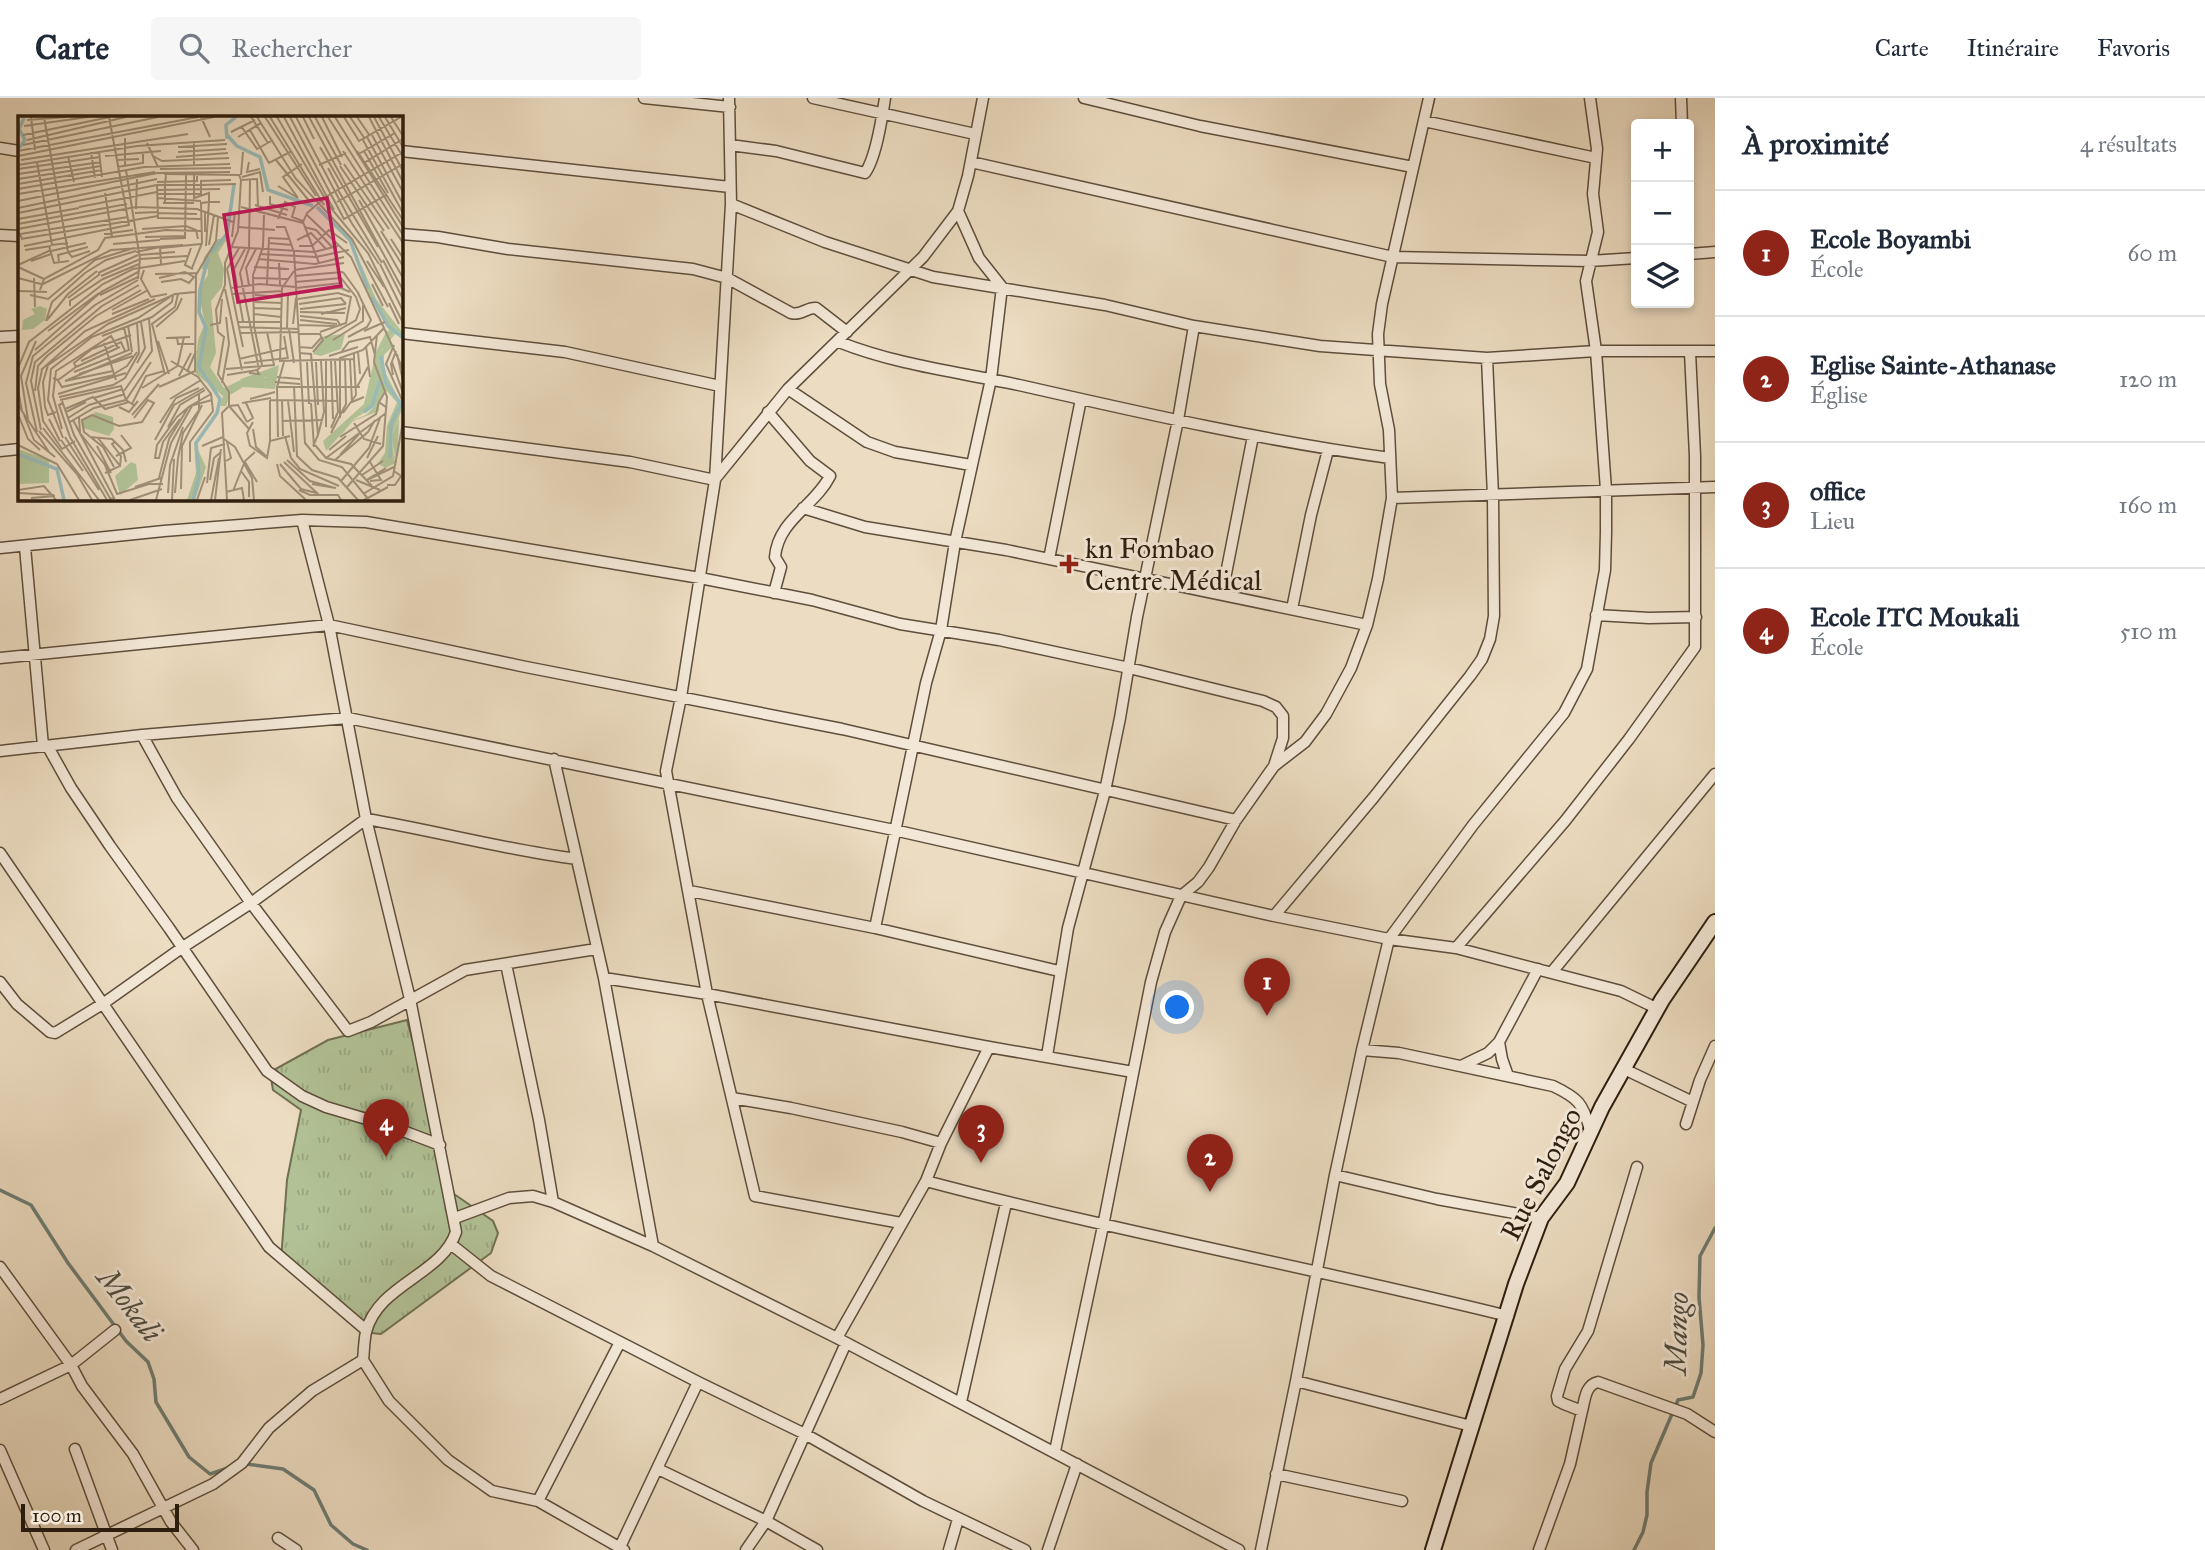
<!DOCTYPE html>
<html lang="fr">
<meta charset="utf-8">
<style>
body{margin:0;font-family:"IM FELL Great Primer",serif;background:#f6f6f7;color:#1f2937}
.controls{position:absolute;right:21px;top:21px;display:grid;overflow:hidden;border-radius:7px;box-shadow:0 4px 10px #0003}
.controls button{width:63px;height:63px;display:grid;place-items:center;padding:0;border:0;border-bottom:2px solid #e0e1e3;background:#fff;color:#1f2937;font:35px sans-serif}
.scale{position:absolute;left:21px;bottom:18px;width:158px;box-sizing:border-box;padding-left:7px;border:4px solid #2e1e0e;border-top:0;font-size:19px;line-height:24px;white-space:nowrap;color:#2e1e0e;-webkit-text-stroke:5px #f3e8d7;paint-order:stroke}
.you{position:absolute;left:1178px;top:910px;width:24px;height:24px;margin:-18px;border:5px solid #fff;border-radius:50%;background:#1a73e8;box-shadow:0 0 0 10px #1a73e833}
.badge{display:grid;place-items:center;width:46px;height:46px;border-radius:50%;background:#8f2418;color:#fff;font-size:23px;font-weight:700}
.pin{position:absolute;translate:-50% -58px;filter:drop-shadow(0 2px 4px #0008)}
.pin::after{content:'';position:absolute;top:37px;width:24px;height:21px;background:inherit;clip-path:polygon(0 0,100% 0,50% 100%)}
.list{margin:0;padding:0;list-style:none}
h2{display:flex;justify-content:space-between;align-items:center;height:91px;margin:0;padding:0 28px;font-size:30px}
h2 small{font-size:23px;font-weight:400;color:#747a83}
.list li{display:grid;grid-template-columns:46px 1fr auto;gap:21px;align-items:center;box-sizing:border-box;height:126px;padding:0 28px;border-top:2px solid #e0e1e3}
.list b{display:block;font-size:26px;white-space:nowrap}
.list p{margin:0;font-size:23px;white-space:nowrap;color:#747a83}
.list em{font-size:23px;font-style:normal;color:#747a83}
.icon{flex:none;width:38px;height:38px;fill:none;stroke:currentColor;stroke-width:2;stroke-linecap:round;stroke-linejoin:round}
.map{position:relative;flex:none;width:1715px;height:1452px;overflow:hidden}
header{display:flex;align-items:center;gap:42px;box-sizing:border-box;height:98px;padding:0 35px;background:#fff;border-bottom:2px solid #e0e1e3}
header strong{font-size:33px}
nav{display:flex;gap:38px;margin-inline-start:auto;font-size:24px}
.search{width:490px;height:63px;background:#f6f6f7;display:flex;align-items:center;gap:18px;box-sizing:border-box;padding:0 24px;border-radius:7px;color:#747a83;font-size:26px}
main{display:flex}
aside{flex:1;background:#fff}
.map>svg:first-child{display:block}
</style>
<header>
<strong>Carte</strong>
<div class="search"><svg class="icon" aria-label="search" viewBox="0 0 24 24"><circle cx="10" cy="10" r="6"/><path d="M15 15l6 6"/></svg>Rechercher</div>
<nav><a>Carte</a><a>Itinéraire</a><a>Favoris</a></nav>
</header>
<main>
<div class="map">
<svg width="1715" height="1452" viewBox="0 0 1715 1452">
<defs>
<pattern id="grass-tufts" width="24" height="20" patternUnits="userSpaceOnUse" patternTransform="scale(1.75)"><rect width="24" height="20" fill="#b2c297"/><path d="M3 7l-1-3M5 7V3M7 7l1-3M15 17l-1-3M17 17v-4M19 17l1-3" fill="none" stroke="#99a681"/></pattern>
</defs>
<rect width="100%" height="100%" fill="#ecdcc1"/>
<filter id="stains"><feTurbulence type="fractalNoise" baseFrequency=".00286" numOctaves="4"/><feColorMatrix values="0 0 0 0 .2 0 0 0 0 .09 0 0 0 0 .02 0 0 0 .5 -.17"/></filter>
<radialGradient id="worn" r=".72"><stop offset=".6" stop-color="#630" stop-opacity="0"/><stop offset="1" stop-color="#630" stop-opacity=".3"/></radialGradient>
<path fill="url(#grass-tufts)" stroke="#707052" stroke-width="2" d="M407,922L454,1096L493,1123L498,1135L491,1155L381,1236L362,1234L281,1162L287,1082L301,1012L273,992L270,974L328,942Z"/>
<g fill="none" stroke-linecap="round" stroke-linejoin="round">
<path stroke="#6e7c73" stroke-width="3.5" d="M0,1092L31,1107L68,1165L126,1243L148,1264L154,1281L156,1304L189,1359L210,1376L228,1370
M246,1366L283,1371L314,1392L331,1427L353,1446L367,1452
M1634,1452L1643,1434L1647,1417V1394L1651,1365L1678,1302L1693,1299L1701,1275L1703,1247L1699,1199L1700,1158L1715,1130"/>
<g stroke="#5e4e3b" stroke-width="13">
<path id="street" d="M644,0L730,9
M729,0L731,106L715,382L681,599L666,673L707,896L755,1098L901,1125
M813,0L975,36
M1084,0L1200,28L1413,69
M1681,0L1682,26
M1424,23L1596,60
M730,47L776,53L865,75C876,60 882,20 885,0
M0,50L19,53
M401,53L730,89
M971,64L1393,159L1590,163L1636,160
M731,106L825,144L933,179L1105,207L1194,228L1320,248L1487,260L1596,253H1715
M401,136L438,139L508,151L693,171L727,180L791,215C801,218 807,209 816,210L847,234
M0,137L19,138
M1689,156L1715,154
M401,235L565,254L720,288
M0,239L19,238
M839,244C897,267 958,274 1019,287C1142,315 1265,343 1390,360
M788,291L867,344L895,354L971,367
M768,314L810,363L830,378C815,408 778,422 775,459L781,469L774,495
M401,334L630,364L715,382
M0,353L19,351
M715,381L788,291L923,159L958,113L968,78L983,0
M1392,400L1715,389
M803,410L865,429L1006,452L1367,527
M25,449L43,648
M0,450L164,433L302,422L366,424L700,480L812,502L900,526L999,542L1129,570L1263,603L1276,609L1283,618V640L1274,668
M1049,461L1081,301
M1222,496L1253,338
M1292,511L1311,417L1328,352
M1596,517L1649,520L1696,519
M0,560L329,527L521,568L842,631L1236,722
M142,637L177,700L251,805L348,933L371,924L465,872L596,851
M47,647L71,690L110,748L169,830L267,973L302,998L326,1009L390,1028L440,1047
M0,653L142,637L348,620L894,732L1274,818L1389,841L1456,850L1621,893L1658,911
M554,661L604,880L653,1148
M0,755L269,1149L366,1232
M690,793L875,830L1059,873
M1274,818L1374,699L1470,578L1482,561L1490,541L1494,518L1493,398L1487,260
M875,830L926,585L941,532L955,444L991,281L1002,189L979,160L958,113
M1456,850L1565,723L1629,641L1695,549V358L1690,254
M506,866L539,1022L553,1104
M1552,874L1715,676
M604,880L707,896L989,949L1133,974
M0,884L17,906L50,934L55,935L104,905L183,849L251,805L366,721C437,733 506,752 577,761
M1499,944L1502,961L1508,978
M1362,952L1399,955L1553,988C1578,1000 1583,1005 1590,1032
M1047,958L1068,830L1105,693L1120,620L1137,519L1178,322L1194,228
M1461,968L1488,955L1499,944L1538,871
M1624,971L1693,1004
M732,1000L791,1010L902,1034L941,1045
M1686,1026L1700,982L1715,948
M1335,1077L1437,1101L1541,1120
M926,1083C1118,1134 1314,1170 1508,1218
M455,1120L509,1100L533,1098L553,1104L653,1148L837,1240L1239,1452
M452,1147L491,1178L620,1244L538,1403L624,1452
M0,1169L71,1267L82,1288L133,1356L171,1424L193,1452
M837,1240L926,1083L941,1045L989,949
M620,1244L698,1284L620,1449
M363,1262L389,1303L448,1362L492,1393L538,1403
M1296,1283L1471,1328
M698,1284L805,1336L923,1403L1025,1452
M0,1301L71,1267L115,1232
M961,1304L1006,1105
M1582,1313C1585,1302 1585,1287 1598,1284L1687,1316L1715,1334
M75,1351L112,1452
M0,1352L44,1452
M1055,1353L1103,1128L1151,884L1165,834L1181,798L1198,784L1209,769L1236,722L1274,668L1305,644L1326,616L1351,570L1367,527L1378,481L1392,400L1389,332L1380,286L1378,236L1382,206L1429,0
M658,1371L766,1423L817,1452
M1276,1376L1402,1403
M278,1440L296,1452
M76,1452L213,1386L242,1365L269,1330L312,1293L363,1262C364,1253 364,1243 366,1234C378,1186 442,1177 456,1134L410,901L366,721L329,527L302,422
M746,1452L766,1423L846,1245
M949,1452L958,1421
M1048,1452L1077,1366
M1261,1452L1296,1283L1335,1077L1362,952L1389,841L1473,727L1564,615L1587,571L1605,472L1606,434V392L1596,253L1586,183L1598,134L1593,96L1597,51L1590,0
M1539,1452L1570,1366L1582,1313L1564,1306L1558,1303L1557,1298L1565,1271L1588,1233L1637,1069"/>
</g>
<g stroke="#2e1e0e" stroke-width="18">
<path id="secondary" d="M1433,1452L1516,1186L1541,1120L1567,1085L1602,1009L1662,902L1715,824"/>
</g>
<use href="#street" stroke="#f3e8d7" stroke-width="10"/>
<use href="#secondary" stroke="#f3e8d7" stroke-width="14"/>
</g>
<path fill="#8f2418" stroke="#f3e8d7" stroke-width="2.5" d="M1065.5 455.5h7v7h7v7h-7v7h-7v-7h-7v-7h7z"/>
<g text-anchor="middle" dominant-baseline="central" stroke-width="6" stroke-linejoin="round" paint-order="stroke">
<g font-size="28" fill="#2e1e0e" stroke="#f3e8d7" text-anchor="start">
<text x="1085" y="450">kn Fombao<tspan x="1085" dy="32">Centre Médical</tspan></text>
</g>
<g font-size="28" fill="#2e1e0e" stroke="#f3e8d7">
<text transform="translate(1541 1076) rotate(-63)">Rue Salongo</text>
</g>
<g font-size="30" font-style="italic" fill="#4e4d41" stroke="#f3e8d7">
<text transform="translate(130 1207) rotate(52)">Mokali</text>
<text transform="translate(1677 1235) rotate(-88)">Mango</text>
</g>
</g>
<g transform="translate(18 18)">
<rect width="385" height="385" fill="#ecdcc1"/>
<path d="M22,190L29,193L27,204L15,213L4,214L5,204L17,198L13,193ZM369,214L373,221L377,214L382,219L378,217L364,234L361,254L382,290L375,302L370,342L365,348L377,339L373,321L381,302L380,331L376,344L380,346L367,352L360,347L367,337L369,310L379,286L369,275L363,280L366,271L311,329L335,304L348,299L361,286V295L335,305L308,335L305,325L346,288L358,236ZM327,218L323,233L303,240L295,238L306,220ZM261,249L257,273L224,271L247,269L248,261L240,264L231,261L219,272L223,263ZM78,296L95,301L96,313L91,320L65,312L64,304ZM113,346L118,348L120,364L102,379L97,360Z" fill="#b2c297"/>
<path d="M200,123H209L200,137L206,153L204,171L193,185L198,237L192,251L206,272L231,260L249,262L246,271H225L212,279L208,290H202L205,280L177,257L180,224L187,207L180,175L190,159V153H184L186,141ZM343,148L358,183L385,217V224L377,214L373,221L370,218L371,210L350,177ZM371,221L374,231L366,239L365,252L385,291L373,320L376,339L366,350L370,311L382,290L367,273L359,289L334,304L325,317L310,327L349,288L359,266L364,267L358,247ZM176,325L188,351L177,384H169L178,357ZM0,333L31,344V367L0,368Z" fill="#b2c297"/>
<path fill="none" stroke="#99bab7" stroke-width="3.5" d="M209,19L219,30L242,41L250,74L295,90M209,23L208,9L218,1M1,32L7,24L1,13L6,2M299,91L332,124L350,173M193,137L209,118L216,69M354,181L370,210L385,222M363,240L368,267L383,288L373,308L372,342M346,296L354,290L362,265M0,338L39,353L46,384M175,384L181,360L178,327L199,297L202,283L181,251L188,212L181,196L182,174L190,141"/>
<path fill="none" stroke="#a09079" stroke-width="2" d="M13,1L17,34M26,1L50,136L54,141L72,135M183,1L192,21M233,1L250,27M239,1L278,63L334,123L370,191M247,1L298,80M252,1L306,89M259,1L312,91L350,137L385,207M266,1L316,94M272,1L326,103L368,79M278,1L333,106L361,148M285,1L296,23M291,1L385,174M297,1L323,49M304,1L324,41M310,1L385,119M317,1L385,111M326,1L341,25L383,1M332,1L347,23M339,1L352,20M351,1L385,66M356,1L385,55M361,1L385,41M367,1L385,31M373,1L385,20M9,4L48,1M6,10L70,1M223,10L239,33L255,24M232,14L251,47L274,35M213,16L237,4M5,19L92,1M354,19L385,76M220,21L243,7M349,21L385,88M107,22V49M9,24L108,1M345,24L385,97M129,27L140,51M5,29L140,1M160,31L209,28M302,31L360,131M0,35L180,1M325,35L385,127M339,35L385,104M346,35L370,77M73,36L77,62M81,36L84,61M160,36L208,33M339,39L377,17M0,40L196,1M50,40L56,66M87,40L143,35M135,40L144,45L211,42M158,41L210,37M3,44L170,18M98,44L121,43M258,44L292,86M19,46L34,129L50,127M231,46L229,56L242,53M346,47L385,23M326,48L371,113M0,49L119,30L207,24M301,49L328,37M176,50V26M322,50L366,115M99,51L125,47V38M310,52L321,73M0,53L82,41M142,53L213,52M108,54L122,143L120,163M0,58L83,46M146,58L221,59L223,64M148,59L147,69H183V65M223,59L225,36M224,61L242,56L245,76M0,63L83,50M223,64L239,63L240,90M232,64L231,133L222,157L240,249M182,65L213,64M139,66L179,65V60M0,68L84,54M139,68L140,102L183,103M260,70L280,82M0,73L126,51L212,48M139,74L202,73M320,74L364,147M87,77L94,121M0,78L137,56M139,78H176V58M176,78H183V69L218,68M252,80V88L270,94M139,82L183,85M280,82L265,61L284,48M341,84L385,162M0,85L139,57L212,56M319,86L385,48M145,87H176M237,89L269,99M61,91L139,76M223,91L285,107M0,92L139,63M118,93L119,63M0,97L139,69H147V87M117,97L139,96M139,97L179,98M289,99L333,141L385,253M0,103L61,92M260,103L267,86L277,91L274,101L285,105M0,108L109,88M220,111L257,114M258,111H267L276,136L287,327L301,344L324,351L351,384M286,111L298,114L314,131M0,113L118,91L179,93L215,106M124,113L168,110L178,114L180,123M363,115L385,150M187,116V95M86,118L115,114M127,121L167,120M214,121L217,96M250,122L272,123M3,123L140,100M4,123L2,118L110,101M142,123L167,122L168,59M373,123L385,142M279,124L293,117L308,133M251,127L274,129M95,128L142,124M191,129L196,99M6,130L111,109L91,1M31,130L36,147L51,145M188,130L191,86H202M281,130H294L311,114L329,127M214,131L296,136L320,130M143,132L183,128M173,132L167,149L175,153M7,134L33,130M33,135L68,127M118,136L142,131L143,148M242,138L298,141L331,134M121,139L157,136M240,143L297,148L326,141M365,144L385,183M13,145L33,138M41,145L40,139L70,131M349,145L366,171M261,147L262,169M301,147L285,106L289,97L309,80L385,36M362,148L385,195M0,149L33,134M0,151L26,163M236,151L271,153M174,152L184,127L183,87L191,86V77L176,82V78M209,153L225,231M209,153L221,132M126,154L123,163L133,181L149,178M276,154L326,147M276,155L264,172L262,245L336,243V237M325,156L341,178M80,157L120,139M137,158L179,157M83,160L122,143L169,140M277,160L325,156M0,162L23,168M16,162L17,191M141,162L167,156L176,161L171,167L163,163L143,166M236,162L270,163M277,166L323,162L338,181L342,193L338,204L307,222M249,168L251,122M354,168L365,190M23,169L93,134L165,129M231,169L228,152L238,133M219,170L216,153L227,133M213,172L241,168L278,171M278,172L323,167V172M207,173L224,254M22,174L26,163L80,134L87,122L148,114L183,115M1,175L29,176M279,176L323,172L332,176M220,177L225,205M215,178L264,175M12,179L30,183L77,144L116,132M82,179L120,161M237,179L264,181M50,182L82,158M280,183L320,177L333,181L328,207L302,216M237,186L263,187M371,187L381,208M281,188L323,182L328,188M52,190V185L85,163L121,148M236,192L263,193M282,193L328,188M94,194L130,174M282,196L327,197M94,198L131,183M236,198L263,201M303,198L328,192M282,200L319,204L323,210M29,204L50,178L79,155M282,204L319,208M28,205L34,186L67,157L88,144L118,135M220,206H262M275,208L278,182M110,209L114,236M192,209L202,207L204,183M281,209L317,210M138,211L159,193L164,182M221,211L281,213M269,212L270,177M271,213L276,247M30,215L81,177M346,215L367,206M222,217L281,216M281,218H302L305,224L295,236M84,220L134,201L154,186L155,179M266,220L270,243M159,221L160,228H176M330,221L349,211L353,204L340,177M148,222L172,221M315,224L345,205V189M140,225L151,258M86,227L98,264M376,229L368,248L385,286M348,230L352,261M281,231L294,232L303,222M17,234L83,176L120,156M324,235L331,226L352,221L357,239M340,236L342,258M281,237L293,238L300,319L295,330M379,238L385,265M311,240L340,231M221,243L268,232M332,244L334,286L346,281M63,245L103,226L107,235M153,245L180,261L193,278L195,295L172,326V346M313,245L315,303M266,246L259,271H342M289,246L291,288M298,246L300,289M374,246L385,277M119,247L127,232L123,206M226,247L270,242M160,248L166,221M244,249L236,210L235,159L245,131L246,99M58,251L102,231M0,252L11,226L85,168L115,153L167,145M208,253L256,249L249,216M23,254L67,215L137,183M24,254L20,272L25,305L44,333L57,325M95,255L47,265L114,237M56,256L111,234L106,211M169,256L178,235M231,257L241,258L239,254L245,249M61,258L115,240M96,258L109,250L119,236M147,259L134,208L157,191L160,178M209,259L239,254M375,259L373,248L378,235M161,260L173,237M259,261L282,263M35,262L40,264L58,251L56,247L74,233L113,219M39,263L44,271L96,259M257,266L282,268M204,267L211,228L208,201M276,270L279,340L294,354L320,362L340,384M141,271L177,255L178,159L198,125L200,101M259,271L260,321M339,271L350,251M124,272L161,249M0,274L4,295M17,275L20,250L29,240L78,200L123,174M106,275L134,235L131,203M367,276L361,286L369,292M40,278L108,257M41,281L95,269L107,262L121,237L119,206M76,282L105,273M152,283L183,264M232,283L257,276M42,284L103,270L108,284L117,290M252,284L319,285M44,285L56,319L93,384M264,285L265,320M270,285L276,336M45,287L41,289L52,321L89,384M224,287L253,282M228,287L235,302L229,306M293,287L296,331M114,288L128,260L146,255M0,289L31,336M172,290L193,278M211,290V276L200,258L206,221L200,216L198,194L207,169V147L220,115L223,64M211,290L231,313M211,290L220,289L229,306M101,291L111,296L120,285M47,293L75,281L87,293L111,286M38,296L30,299L27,291L25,266L30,249L90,208L157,178L177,176M48,296L68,286M325,297L338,279L336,243M0,298L10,323L22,334M6,299L16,324L37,341M114,299L141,268M61,301L62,317L87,349L99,378L131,368H145M50,302L71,289L107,278M322,302V242L345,234L366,212M31,303L42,325M162,303L145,326L141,342H137L139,329L159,301L172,290L194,284M10,304L3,260L18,225M55,304L96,382L91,383M264,305L305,304M52,306L76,292L108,284L133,246M142,307L158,282L181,272M336,307L346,323L363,328M150,311L162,289L187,274M308,311V245M25,312L81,384M313,312L320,296L317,245M44,313L35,280L38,255L93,220L100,232M235,313L238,331L248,340M23,314L13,265L17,246L84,190L121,169M21,315L59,358L74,384M19,316L8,267L15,240L77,189L120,164M313,317L328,288L327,244M300,319L306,296L303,245M267,320L273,342L282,353L321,370M47,321L81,374M72,321L94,323L105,334L108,346M322,321L358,298L361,286M45,322L30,284L33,253L74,221L120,202L152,181M80,322L102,350L87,357M206,323L217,331L234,362L236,384M43,324L65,355M137,324L156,289L186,272M252,325V284M97,326L94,328L103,340L102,350M0,329L39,348L61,384M231,329L249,342L252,325L272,320M297,329L308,342L333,348L354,370M79,330L93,357M184,330L205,321M232,330L229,317L235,306M311,334L328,320M322,339L341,318M98,340L113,332L103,319M160,342L165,317L181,294V278M308,342L368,297M349,342L360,320M269,344L292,365L317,372M317,344L350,316L357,304M208,345L213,342L209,326M227,346L239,366M259,348L262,360L288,384M262,348L283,373L299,377L266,346M96,351L85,331L66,316L64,304L74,299L101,310L124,306L136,287L130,284L116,302M223,355L231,366V381M344,359L365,345M141,362L151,323L170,292M350,363L368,352M192,364L196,342L203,336M338,364L362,374M349,364L376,351M323,365L351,332L362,302M352,365L363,364L352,346M189,367L193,332L207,328M294,368L318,372M369,369H377L383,360L376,355M117,371L143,362M329,371L365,330L369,281L356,246L359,219M163,373L164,330L184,289M0,374L26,370L38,384M281,374L292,379H320L323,384M215,375L227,345L237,336M208,376L224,372L226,384M0,377L36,379M150,377L152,349L165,311M157,377L160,342M345,378L375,360L385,306M13,382L37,380M112,384L144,373M138,384L153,327L174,290M154,384L156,343M179,384L187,361M193,384L201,342M197,384L203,333M209,384L204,297L211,290M346,384L370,371"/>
<path fill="#c2185b" fill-opacity="0.15" stroke="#c2185b" stroke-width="3.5" d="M309,82L323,170L220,186L206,99Z"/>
<rect width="385" height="385" fill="none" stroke="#2e1e0e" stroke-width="3.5"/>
</g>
<rect width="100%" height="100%" filter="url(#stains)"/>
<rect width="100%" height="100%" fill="url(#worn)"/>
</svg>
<div class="controls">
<button>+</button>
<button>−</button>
<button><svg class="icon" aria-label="layers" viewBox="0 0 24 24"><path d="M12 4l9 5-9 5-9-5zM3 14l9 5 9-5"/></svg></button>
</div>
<div class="scale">100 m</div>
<div class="you"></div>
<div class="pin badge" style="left:1267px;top:918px">1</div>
<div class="pin badge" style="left:1210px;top:1094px">2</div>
<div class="pin badge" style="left:981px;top:1065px">3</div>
<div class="pin badge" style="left:386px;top:1059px">4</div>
</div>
<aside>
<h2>À proximité<small>4 résultats</small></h2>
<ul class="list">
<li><span class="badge">1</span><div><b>Ecole Boyambi</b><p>École</p></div><em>60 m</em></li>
<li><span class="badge">2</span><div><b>Eglise Sainte-Athanase</b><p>Église</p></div><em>120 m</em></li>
<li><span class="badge">3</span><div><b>office</b><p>Lieu</p></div><em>160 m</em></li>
<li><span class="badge">4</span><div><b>Ecole ITC Moukali</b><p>École</p></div><em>510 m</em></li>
</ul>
</aside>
</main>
